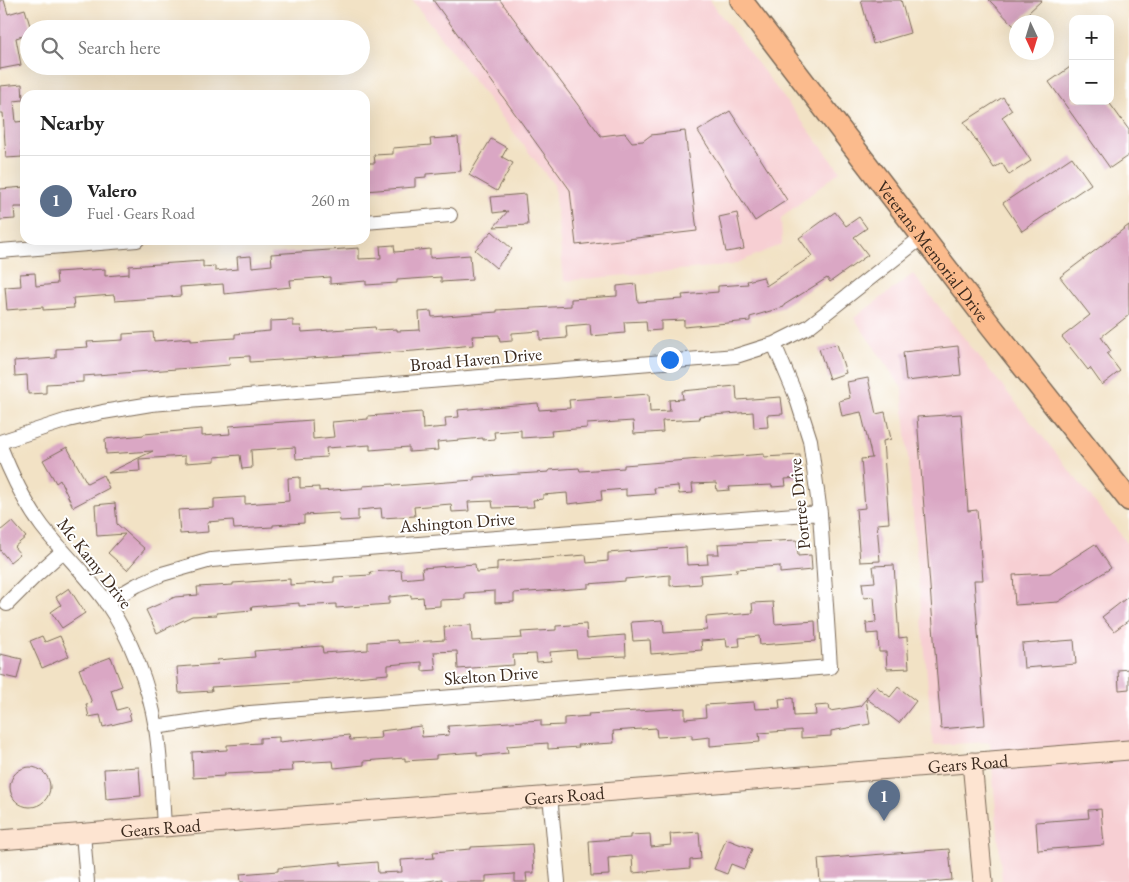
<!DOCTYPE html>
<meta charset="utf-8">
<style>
body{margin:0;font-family:"EB Garamond",serif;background:#f2f2f2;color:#222}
.controls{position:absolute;right:15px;top:15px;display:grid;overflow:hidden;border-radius:10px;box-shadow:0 5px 20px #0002}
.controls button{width:45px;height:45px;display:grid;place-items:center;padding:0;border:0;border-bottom:1px solid #e0e0e0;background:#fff;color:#222;font:25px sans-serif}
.compass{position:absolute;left:1009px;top:15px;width:45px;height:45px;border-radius:50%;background:#fff;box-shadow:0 5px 20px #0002;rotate:176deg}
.you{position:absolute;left:669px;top:359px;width:18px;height:18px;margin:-12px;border:4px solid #fff;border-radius:50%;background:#1a73e8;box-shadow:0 0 0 8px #1a73e833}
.badge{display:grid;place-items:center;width:32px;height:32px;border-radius:50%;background:#d1495b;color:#fff;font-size:16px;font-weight:700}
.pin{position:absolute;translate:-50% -41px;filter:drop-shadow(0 1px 2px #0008)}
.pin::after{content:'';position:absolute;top:26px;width:18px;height:15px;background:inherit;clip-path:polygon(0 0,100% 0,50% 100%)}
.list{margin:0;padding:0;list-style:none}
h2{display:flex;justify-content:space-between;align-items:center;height:65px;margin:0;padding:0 20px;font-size:21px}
h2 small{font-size:16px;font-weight:400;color:#767676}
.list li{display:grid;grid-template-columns:32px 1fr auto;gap:15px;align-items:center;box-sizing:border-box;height:90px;padding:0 20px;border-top:1px solid #e0e0e0}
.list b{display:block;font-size:19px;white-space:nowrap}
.list p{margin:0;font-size:16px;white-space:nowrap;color:#767676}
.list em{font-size:16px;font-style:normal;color:#767676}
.icon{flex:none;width:28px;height:28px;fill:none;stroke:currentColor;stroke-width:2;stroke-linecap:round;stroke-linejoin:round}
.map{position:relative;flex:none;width:1129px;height:882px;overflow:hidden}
.search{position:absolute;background:#fff;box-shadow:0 5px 20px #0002;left:20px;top:20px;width:350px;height:55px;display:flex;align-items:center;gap:12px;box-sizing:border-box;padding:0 18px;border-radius:28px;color:#767676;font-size:19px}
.panel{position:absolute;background:#fff;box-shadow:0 5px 20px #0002;left:20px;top:90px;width:350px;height:155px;border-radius:15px}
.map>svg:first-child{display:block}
</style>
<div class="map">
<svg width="1129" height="882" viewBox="0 0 1129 882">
<rect width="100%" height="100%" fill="#fff"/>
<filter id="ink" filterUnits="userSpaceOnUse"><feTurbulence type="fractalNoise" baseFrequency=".02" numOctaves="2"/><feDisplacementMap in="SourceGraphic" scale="10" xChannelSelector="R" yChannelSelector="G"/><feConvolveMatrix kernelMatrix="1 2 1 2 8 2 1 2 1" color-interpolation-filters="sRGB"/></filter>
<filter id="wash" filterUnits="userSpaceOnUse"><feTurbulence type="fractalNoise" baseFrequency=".0096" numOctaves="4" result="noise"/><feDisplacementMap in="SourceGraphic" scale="20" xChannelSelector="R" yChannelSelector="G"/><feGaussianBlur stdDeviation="1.12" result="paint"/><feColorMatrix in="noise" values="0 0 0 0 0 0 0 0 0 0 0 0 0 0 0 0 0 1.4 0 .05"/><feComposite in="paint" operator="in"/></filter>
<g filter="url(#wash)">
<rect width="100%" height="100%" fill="#f2e2c5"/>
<path fill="#f7cfd3" d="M412,0H709L840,171L781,218L782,244L732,265L564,281L554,185Z
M913,274L1129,545V882H1002L990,742L933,745L902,388L854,318Z"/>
<g id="blocks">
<path fill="#daa7c4" d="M0,0H4L8,14L25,9L31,29H29V34L16,38L21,65L0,69Z
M433,0H500L601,136L625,133L632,142L643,141L651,135L685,131L697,231L576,245L570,190Z
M861,0H901L910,33L873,44Z
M989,0H1042L1014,26Z
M1073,65V101H1108L1129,130V155L1110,168L1049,82Z
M22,84L23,100L14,101L16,122L25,121V141H21L22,157L6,158L3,113H0V86Z
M1003,97L1012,110L1002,117L1031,161L1009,175L1002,163L994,168L964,122Z
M730,111L787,200L755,221L698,131Z
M458,137L461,171L426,174V177L415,178V187L365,191V163H375L374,155L393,154V148L431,145L430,139Z
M491,139L507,148L502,157L513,163L497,191L469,175Z
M1072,157L1091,184L1022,231L1003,203Z
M25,187V207H14L15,219L0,220V189Z
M525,194L528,225L494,227L508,211L493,213L491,197Z
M835,212L846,226L859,217L867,228L854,237L868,255L830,282L827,278L784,305V307L750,317V321L684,327V320L661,321V330L647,331L646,321L624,322L625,333L591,336L590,324L566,326L567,338L540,340V331L512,333V341L500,342L499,335L472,336L473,345L414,351L250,362V356L229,357L230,365L83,376V382L46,384V393L28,394L27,375L15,376L14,361L56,358V349L88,347L87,342L123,340V334L153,332L154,341L191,338V341L235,338V334L270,331V321L293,320V326H301L302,332L375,327L376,330L397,329V331L420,330L419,312L431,311L432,317L497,312V310L571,306V299L617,296V286L636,284L638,302L683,299L682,295L718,292V286L748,284L747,281L763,277L766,286L812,256L799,238Z
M737,213L744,249L726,252L719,217Z
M1129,225V315L1101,337L1111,351L1107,354L1120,371L1102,385L1090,368L1088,370L1062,337L1090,315L1060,277Z
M492,231L512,249L496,268L475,250Z
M394,245L395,252L430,249V258L470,255L472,280L441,282V277L397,280V283L366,285V281L330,284V277L290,280L291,287L224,294L223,284L180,287L181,296L115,301L114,295L73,298L74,308L43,310V307L7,310L5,287L21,286L20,274L35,273L36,286L57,284L56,272L105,269V276L129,274V266L203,261V267L215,266V271L238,269L237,257L251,256L252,267L272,265L271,254L359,248V259L381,258L380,246Z
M837,344L846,373L829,379L819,349Z
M958,346L961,375L906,381L903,352Z
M868,378L876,414L885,412L891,439L883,441L889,523L877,524L880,561L860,562L856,509L865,508L861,459L872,458L861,412L842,416L839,401L850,398L847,382Z
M736,386L737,400L781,397L783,414L767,415L768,427L754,428L753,412L699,416L700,419L662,421L663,432L634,434L633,421L587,424V428L551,431L552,436L521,438V430L494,432L495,439L483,440V438L437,442L438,450L409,452V447L370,450V445L326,448L327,457L296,459L295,447L251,450L252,468L242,469L240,455L215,457V461L185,463V456L139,459L140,471L108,473L153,451L106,454L105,439L144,435V434L202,429V436L230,434L229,426L312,420L313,439L334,437L332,422L368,419V416L422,412L423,429L446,427L445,418L459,417L458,410L538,403L539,410L570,408L569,400L649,394L650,412L670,411L669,400L683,399L682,391Z
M961,414L968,511L977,510L983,580H974L985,725L941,729L917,417Z
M67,447L87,483L103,475L109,488L73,507L60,480L56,483L43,460Z
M764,454V457L800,455L802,478L785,479L786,486L772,487V485L729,487L730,490L717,491L716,483L692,484L693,493L679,494L678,486L654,488L655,494L626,496V489L601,491L602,500L568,504L567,493L543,495V499L533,500L534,507L493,508L492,501L468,502L469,511L452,512L451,504L414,507L415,516L382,518L381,508L358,510V520L340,521L339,513L304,515V523L273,525V527L234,529L233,520L207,522L208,532L180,534L178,510L214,508V499L245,497V504L289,501L288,478L300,477V488L319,487V491L363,488V486L393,484L394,486L474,480V477L549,472V470L579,468L580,471L624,468V465Z
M115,503L117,524L145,549L127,570L108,553L125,534L97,536L95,505Z
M12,521L26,537L14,547L20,554L10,562L0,550V531Z
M797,540L798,556L811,555L812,570L780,573V566L736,569L737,572L700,575L701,584L670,586V575L625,579V581L588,584V588L514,593V602L495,603V591L465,593V599L440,600V606L424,607L423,597L411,598V595L389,597V604L336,608V604L299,606V603L251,607L252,610L216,613L217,615L192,616L157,633L146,610L175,597L198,595L197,587L233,585V583L290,579V585L334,582V577L371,575L370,572L401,570L402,579L423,577L422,568L475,564L476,572L497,570V562L586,555L587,563L608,561V553L686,547L687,565L708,564L707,554H719L718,544Z
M1095,544L1111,568L1058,602L1015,605L1013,575L1050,573Z
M894,565L899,638L907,637L909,668L887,669L886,652H879L878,633L867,634L866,623L876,622L874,597L864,598L862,583L875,582L873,566Z
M69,588L85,613L62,628L51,612L61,605L56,597Z
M1129,596V620L1114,631L1102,617Z
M773,602L775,624L815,621L816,641L760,645L759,636L739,638L740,646L727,647L726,639L701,641L702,650L651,654L650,640L633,641L631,622L663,620L664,633L707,630L706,617L753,613L752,603Z
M586,624L587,638L625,635L626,656L577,658L576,650L550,652L551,661L537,662L536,654L513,655L514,665L458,669L457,651L434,652L436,670L422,671V662L388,665V674L313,681L211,687L212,691L179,693L177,667L218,664L217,660L255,657L254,651L322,646L323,653L368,650V642L397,640L398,643L445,640L444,627L471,625L472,641L522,638L521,632L556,630V626Z
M42,636L45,642L60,636L69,656L42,668L30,641Z
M1074,640L1076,664L1024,668L1022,644Z
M0,654L22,659L17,679L0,675Z
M111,657L122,686L111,690L117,710L128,707L131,720L103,727L100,715L89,717L86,704L92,703L79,669Z
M1129,669V689L1119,690L1118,670Z
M876,686L890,697L898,687L916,701L899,723L866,698Z
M793,698L794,716L816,715L815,706L829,705L830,711L860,706L866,699L870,724L831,731V736L801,738V730L759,733L760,742L710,746V737L692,739V735L657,737L656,728L613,731L614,743L578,745L579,747L548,749V743L507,746L508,753L477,756V752L436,755V759L405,761V758L364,761V765L334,768L333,761L292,763L293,771L224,774V776L193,778L192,752L227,750V745L260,743V738L279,737V742L349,735L350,740L381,738L380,731L421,726L422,737L449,735L448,726L541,720V726L564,725V718L589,716L588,714L685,708V719L706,717L705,705L754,702L755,709L780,708L779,699Z
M10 787a20 20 0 1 1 40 0a20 20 0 1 1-40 0Z
M139,767L141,796L106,799L104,769Z
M1101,809L1104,845L1038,850L1036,822L1089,818L1088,810Z
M699,832L701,859L690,860V868L633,873L632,856L608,858L609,875L591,876L589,841L630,838V835L650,834L651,847L671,845L670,834Z
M726,839L752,849L744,869L731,864L727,874L714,869Z
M532,844L534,873H526L527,882H515V874L486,876V882H442V879L421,882H241L240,874L278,871V868L341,862V865L377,862L378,873L402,872L401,860L434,858L433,852L471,849V847Z
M949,849L952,880L931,882H820L818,859Z"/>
</g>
</g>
<g filter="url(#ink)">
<use href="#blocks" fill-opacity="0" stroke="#7b6a58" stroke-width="1"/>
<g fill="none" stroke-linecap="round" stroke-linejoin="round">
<g stroke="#7b6a58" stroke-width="16">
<path id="street" d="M365,222L450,215
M0,251L137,240
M0,442L68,420L103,412L151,404L736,356L774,344L808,327L922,237
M0,446C11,474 24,502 42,526C62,552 87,575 106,602C131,638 149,685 156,728C161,761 162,794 164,827
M106,603L137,585L162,574L211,560L820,513
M7,604L34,577L63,551
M155,727L250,713L830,667L820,513L810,440L796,396L774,344
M550,795L558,882
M83,833L87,882"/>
</g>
<g stroke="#7b6a58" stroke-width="21">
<g id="secondary">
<path d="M972,762L983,882"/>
<path id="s1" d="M0,840L1129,750"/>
</g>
</g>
<g stroke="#7b6a58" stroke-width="24">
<g id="primary">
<path id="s2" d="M741,0L991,326L1129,500"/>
</g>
</g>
<use href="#street" stroke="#fff" stroke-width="14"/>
<use href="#secondary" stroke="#fde4d1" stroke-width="19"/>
<use href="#primary" stroke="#fbbb8d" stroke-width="21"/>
</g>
</g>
<g text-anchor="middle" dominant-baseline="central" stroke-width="4" stroke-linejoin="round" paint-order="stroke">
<g font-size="18" fill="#3b2a1e" stroke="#fff">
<text stroke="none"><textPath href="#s2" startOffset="316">Veterans Memorial Drive</textPath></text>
<text transform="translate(476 359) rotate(-5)">Broad Haven Drive</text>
<text transform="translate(799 504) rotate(-96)">Portree Drive</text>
<text transform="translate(457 522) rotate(-4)">Ashington Drive</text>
<text transform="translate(95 563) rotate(52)">Mc Kamy Drive</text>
<text transform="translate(491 675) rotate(-4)">Skelton Drive</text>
<text stroke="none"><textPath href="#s1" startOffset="971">Gears Road</textPath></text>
<text stroke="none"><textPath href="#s1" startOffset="566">Gears Road</textPath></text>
<text stroke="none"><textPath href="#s1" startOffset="161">Gears Road</textPath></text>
</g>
</g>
</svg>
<div class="controls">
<button>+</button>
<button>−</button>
</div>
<svg class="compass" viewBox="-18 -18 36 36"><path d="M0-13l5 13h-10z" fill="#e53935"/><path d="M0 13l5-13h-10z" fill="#767676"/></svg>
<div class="you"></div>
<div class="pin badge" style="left:884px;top:821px;background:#5c6f8a">1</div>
<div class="search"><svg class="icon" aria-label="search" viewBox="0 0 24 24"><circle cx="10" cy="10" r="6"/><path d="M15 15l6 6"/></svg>Search here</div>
<section class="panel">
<h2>Nearby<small></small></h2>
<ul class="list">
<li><span class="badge" style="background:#5c6f8a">1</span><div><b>Valero</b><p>Fuel · Gears Road</p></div><em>260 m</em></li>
</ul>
</section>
</div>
